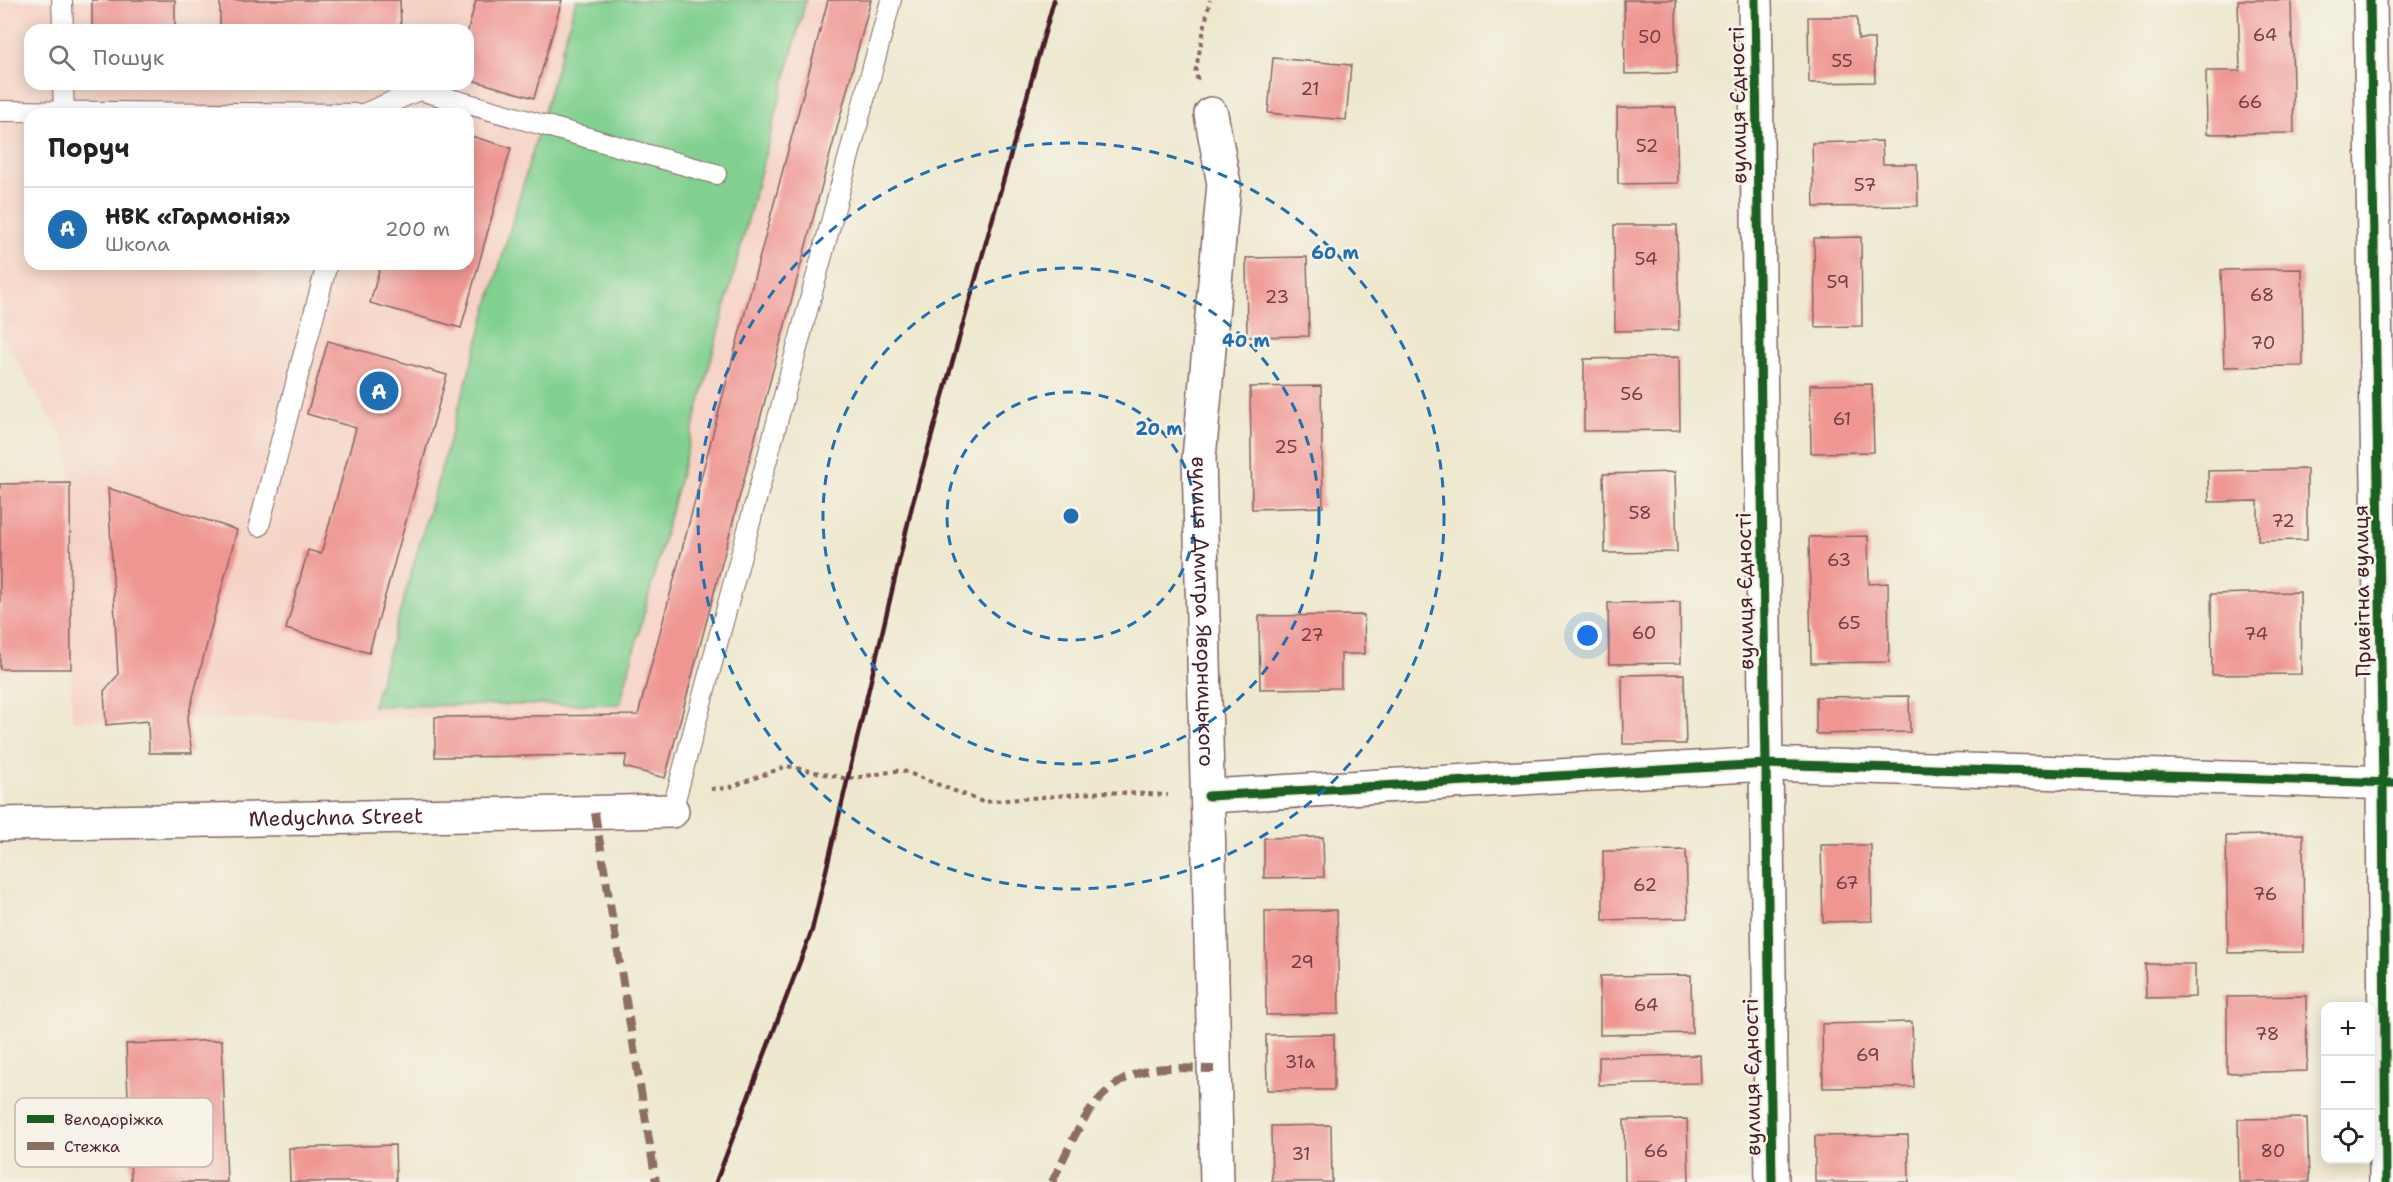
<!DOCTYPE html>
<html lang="uk">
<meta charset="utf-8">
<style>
body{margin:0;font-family:"Shantell Sans",sans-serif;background:#f6f6f6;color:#222}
.controls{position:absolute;right:18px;bottom:18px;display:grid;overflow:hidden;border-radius:12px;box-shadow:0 3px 15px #0003}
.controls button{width:54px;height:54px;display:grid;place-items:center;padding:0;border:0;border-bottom:2px solid #e0e0e0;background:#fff;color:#222;font:30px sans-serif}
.you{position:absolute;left:1588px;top:636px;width:21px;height:21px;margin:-15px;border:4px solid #fff;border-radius:50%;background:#1a73e8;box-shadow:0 0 0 9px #1a73e833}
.badge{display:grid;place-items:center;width:39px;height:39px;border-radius:50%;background:#1f6fb2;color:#fff;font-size:20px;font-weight:700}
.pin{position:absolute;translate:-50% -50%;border:3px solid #fff;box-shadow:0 2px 6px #0006}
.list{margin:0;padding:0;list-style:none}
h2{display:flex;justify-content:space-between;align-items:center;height:78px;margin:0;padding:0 24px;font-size:26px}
h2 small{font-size:20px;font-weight:400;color:#767676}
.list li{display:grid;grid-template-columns:39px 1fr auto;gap:18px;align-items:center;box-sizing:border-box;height:84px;padding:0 24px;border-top:2px solid #e0e0e0}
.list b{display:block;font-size:22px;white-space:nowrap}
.list p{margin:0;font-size:20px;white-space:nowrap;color:#767676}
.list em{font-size:20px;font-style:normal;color:#767676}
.icon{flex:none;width:33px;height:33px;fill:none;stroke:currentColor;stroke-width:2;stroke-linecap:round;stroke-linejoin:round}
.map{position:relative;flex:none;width:2393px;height:1182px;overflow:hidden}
.search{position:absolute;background:#fff;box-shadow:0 3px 15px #0003;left:24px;top:24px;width:450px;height:66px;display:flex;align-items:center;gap:15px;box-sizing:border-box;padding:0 21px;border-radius:18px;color:#767676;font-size:22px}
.panel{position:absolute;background:#fff;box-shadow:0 3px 15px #0003;left:24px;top:108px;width:450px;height:162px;border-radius:18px}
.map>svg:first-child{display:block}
</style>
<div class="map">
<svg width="2393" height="1182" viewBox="0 0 2393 1182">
<rect width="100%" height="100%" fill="#f7f3e8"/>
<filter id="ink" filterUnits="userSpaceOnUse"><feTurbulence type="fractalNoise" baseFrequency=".0167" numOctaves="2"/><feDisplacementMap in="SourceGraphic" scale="12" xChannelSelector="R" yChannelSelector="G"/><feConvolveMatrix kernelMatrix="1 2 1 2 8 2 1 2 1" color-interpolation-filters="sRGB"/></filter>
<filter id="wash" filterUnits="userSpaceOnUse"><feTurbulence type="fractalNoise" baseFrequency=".008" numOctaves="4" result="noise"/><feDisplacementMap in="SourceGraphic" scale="24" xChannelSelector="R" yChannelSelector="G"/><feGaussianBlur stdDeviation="1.35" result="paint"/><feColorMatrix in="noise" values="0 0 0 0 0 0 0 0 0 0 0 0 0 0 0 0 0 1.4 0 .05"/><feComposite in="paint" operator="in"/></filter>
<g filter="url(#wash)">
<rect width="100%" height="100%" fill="#ede8ce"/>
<path fill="#f6d2c5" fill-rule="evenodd" d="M0,0H828L638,715L72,721L69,449L0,333ZM30,30H468V84H30ZM30,114H468V264H30Z"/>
<path fill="#81d090" stroke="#66785e" stroke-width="1.5" d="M576,0H806L620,704L373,706Z"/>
<g id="blocks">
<path fill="#ef9693" d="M92,0H175V30H92Z
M220,0H400L401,30H220Z
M476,0H562L534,98L468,79V30Z
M828,0H871L665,778L624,767L627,755L435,757V717L638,715Z
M1624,0H1676L1677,73L1625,74Z
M2238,0H2291L2294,133L2207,134L2206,71H2240Z
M1808,17H1857L1858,39H1874L1875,82L1809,83Z
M1273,58L1351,65L1346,120L1268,113Z
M1676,107L1678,183L1618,184L1617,108Z
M468,135L511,148L461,328L370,303L381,264H468Z
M1882,141L1883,164H1917L1918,206L1814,207L1812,143Z
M1614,225H1677L1679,330L1615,331Z
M1861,237L1862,326L1815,327L1814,238Z
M1307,257L1309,336L1247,337L1246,258Z
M2302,269L2303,366L2224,367L2221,270Z
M328,341L447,375L369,653L286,629L308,550L321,554L356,428L307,414Z
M1679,357L1680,430L1584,431V359Z
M1872,384L1874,452L1811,453L1810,385Z
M1321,386L1323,507L1252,509L1250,387Z
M2307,469V540L2258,541V501L2209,502L2208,471Z
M1675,472L1677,552L1605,553L1603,474Z
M70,483L71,669H0V484Z
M108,488L237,530L187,720L192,753H149L148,721L106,725L104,691L118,675Z
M1868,536L1869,584L1888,583L1889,662L1811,663L1809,537Z
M2300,592L2301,674L2212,675L2211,594Z
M1680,602L1681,663L1609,664L1608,603Z
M1364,615L1365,654H1341V688L1260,689L1259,616Z
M1684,674L1686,744H1623L1622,675Z
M1909,696L1910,732L1816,734V697Z
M2303,834L2304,952L2228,953L2226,836Z
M1323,837L1324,877L1264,878V838Z
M1821,845H1871L1872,921L1823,922Z
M1686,850L1688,918L1603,920V851Z
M1337,910L1339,1014L1266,1015L1265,911Z
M2145,964H2195V997L2146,998Z
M1691,975L1692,1033L1600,1035V976Z
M2306,996L2307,1071L2227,1073V997Z
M1912,1022L1914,1087L1823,1088L1822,1024Z
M1334,1034V1090H1267L1266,1035Z
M222,1040L227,1182H131L126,1044Z
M1700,1055L1701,1083L1599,1085V1057Z
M2307,1118L2309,1182H2239L2238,1119Z
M1687,1119L1689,1182H1625L1624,1120Z
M1331,1125L1332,1182H1272L1271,1126Z
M1908,1135L1909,1182H1815V1136Z
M395,1145L396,1182H290L289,1148Z"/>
</g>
</g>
<g filter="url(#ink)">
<use href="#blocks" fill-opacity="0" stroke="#836564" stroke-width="1.5"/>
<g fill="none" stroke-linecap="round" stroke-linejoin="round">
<g stroke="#836564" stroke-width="22">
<path id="lane" d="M62,0L63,30
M63,84L64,111
M0,111L366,114
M366,113L419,90L716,174
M259,526L327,264
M672,811L891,0"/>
</g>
<g stroke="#836564" stroke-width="36">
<g id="street">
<path d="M1755,0L1772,1182"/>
<path d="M2370,0L2383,783L2386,1182"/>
<path id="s1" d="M1211,114L1224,184L1199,458L1217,1182"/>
<path d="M1208,796L1766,764L2393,783"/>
<path id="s2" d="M0,824L672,811"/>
</g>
</g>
<path stroke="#836564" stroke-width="4" stroke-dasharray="4.5 4.5" stroke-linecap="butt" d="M1198,80L1195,73L1210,0
M711,789L728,788L787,766L848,779L901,770L983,802L1104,792L1168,795"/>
<use href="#lane" stroke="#fff" stroke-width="20"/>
<use href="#street" stroke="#fff" stroke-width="33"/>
<path stroke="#4a1f2b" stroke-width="4.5" d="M716,1182L812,930L912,506L1054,0"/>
<path stroke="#8d6e63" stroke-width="8" stroke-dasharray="15 8" stroke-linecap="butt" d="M595,813L656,1182
M1052,1182C1076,1135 1092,1083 1149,1070C1167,1066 1195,1069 1214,1069"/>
<g stroke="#f7f3e8" stroke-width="13">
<path id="cycleway" d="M1755,0L1772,1182
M2370,0L2383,783L2386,1182
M1208,796L1766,764L2393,783"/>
</g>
<use href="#cycleway" stroke="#1b5e20" stroke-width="9"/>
</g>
</g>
<g fill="none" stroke="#1f6fb2" stroke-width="3" stroke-dasharray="10 8">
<circle cx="1071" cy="516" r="124"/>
<circle cx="1071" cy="516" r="248"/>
<circle cx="1071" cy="516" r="373"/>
</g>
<g text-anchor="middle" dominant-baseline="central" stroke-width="5" stroke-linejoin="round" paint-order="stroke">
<g font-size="18" fill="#733d45">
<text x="2265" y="35">64</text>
<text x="1650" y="37">50</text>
<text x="1842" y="61">55</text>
<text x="1310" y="89">21</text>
<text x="2250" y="102">66</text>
<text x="1647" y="146">52</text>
<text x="1865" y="185">57</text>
<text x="1646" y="259">54</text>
<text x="1838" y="282">59</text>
<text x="2262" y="295">68</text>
<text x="1277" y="297">23</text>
<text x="2263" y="343">70</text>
<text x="1632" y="394">56</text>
<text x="1842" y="419">61</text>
<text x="1286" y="447">25</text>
<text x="1640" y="513">58</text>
<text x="2283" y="521">72</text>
<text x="1839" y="560">63</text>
<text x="1849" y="623">65</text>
<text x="1644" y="633">60</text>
<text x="2256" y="634">74</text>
<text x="1312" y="635">27</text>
<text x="1847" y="883">67</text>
<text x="1645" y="885">62</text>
<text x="2265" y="894">76</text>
<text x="1302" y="962">29</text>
<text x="1646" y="1005">64</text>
<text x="2267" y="1034">78</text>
<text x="1868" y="1055">69</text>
<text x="1300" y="1062">31а</text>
<text x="1656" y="1151">66</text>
<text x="2273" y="1151">80</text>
<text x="1301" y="1154">31</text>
</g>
<g font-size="21" fill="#4a1f2b" stroke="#f7f3e8">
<text transform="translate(1738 105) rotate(-91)">вулиця Єдності</text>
<text transform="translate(1745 591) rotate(-91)">вулиця Єдності</text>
<text transform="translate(2362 591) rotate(-91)">Привітна вулиця</text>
<text stroke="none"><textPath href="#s1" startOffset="500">вулиця Дмитра Яворницького</textPath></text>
<text stroke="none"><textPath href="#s2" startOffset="336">Medychna Street</textPath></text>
<text transform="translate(1752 1077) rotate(-91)">вулиця Єдності</text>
</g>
</g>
<rect x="15" y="1098" width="198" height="69" rx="9" fill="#f7f3e8" stroke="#c3b3af" stroke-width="1.5"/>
<rect x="27" y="1115" width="27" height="8" fill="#1b5e20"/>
<rect x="27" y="1142" width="27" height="8" fill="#8d6e63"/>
<g font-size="16" fill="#4a1f2b">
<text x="64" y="1125">Велодоріжка</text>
<text x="64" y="1152">Стежка</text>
</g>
<circle cx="1071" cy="516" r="9" fill="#1f6fb2" stroke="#f7f3e8" stroke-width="3"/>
<g font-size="18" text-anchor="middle" font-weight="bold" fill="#1f6fb2" stroke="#f7f3e8" stroke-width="5" stroke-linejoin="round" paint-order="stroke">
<text x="1335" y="259">60 m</text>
<text x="1246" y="347">40 m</text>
<text x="1159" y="435">20 m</text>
</g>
</svg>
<div class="controls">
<button>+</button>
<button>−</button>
<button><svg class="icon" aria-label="locate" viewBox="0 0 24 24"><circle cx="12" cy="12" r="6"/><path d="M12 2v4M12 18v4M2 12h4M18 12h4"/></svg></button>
</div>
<div class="you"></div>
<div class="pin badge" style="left:379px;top:391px">A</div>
<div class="search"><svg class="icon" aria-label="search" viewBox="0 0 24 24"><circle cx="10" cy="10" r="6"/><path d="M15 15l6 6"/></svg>Пошук</div>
<section class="panel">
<h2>Поруч<small></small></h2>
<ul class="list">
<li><span class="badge">A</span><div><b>НВК «Гармонія»</b><p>Школа</p></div><em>200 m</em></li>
</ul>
</section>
</div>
